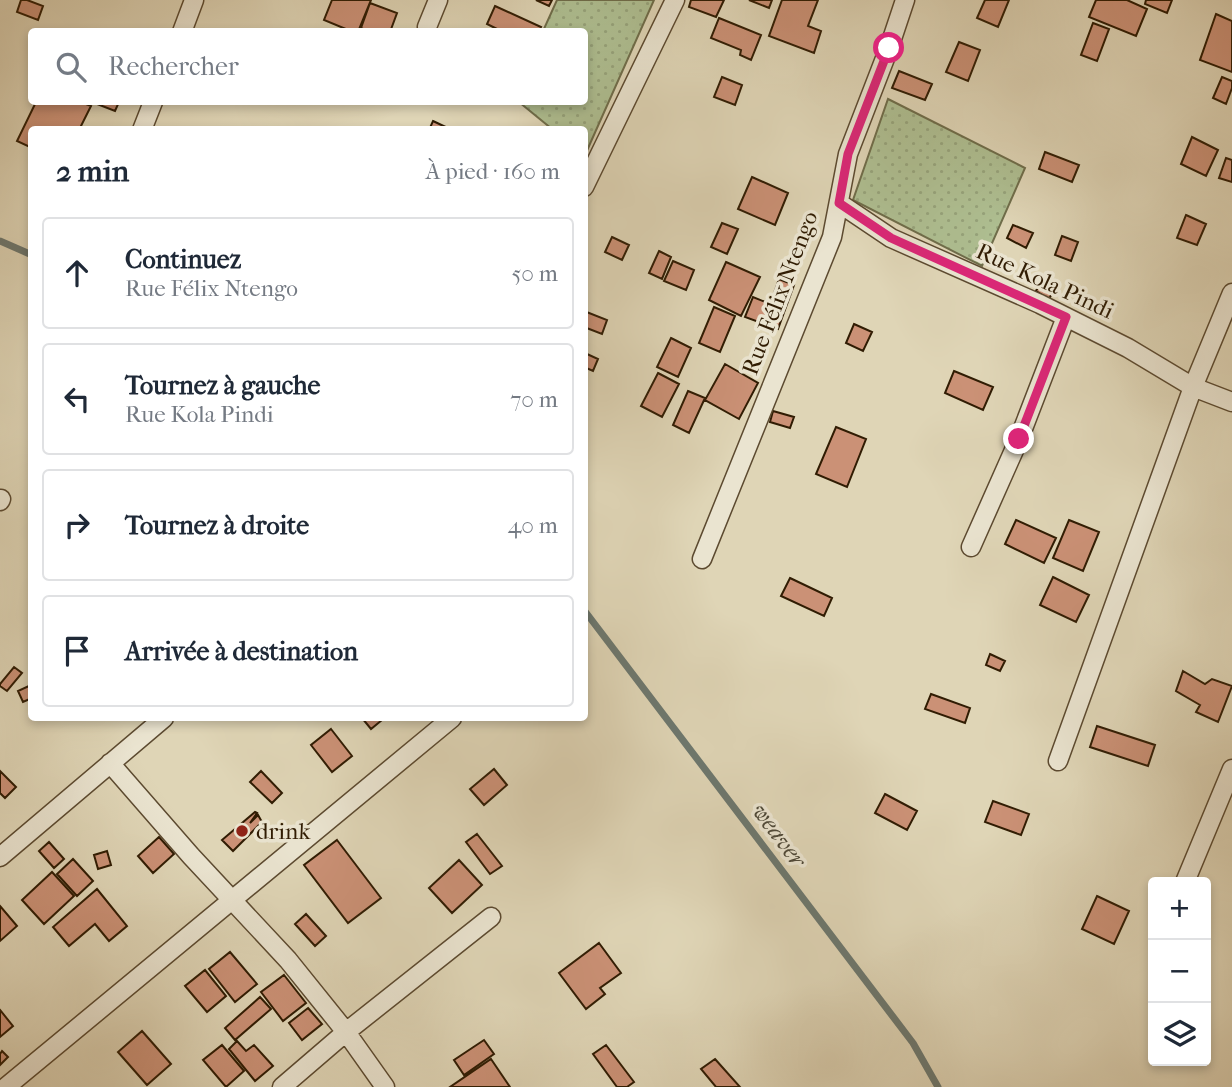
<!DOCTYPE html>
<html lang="fr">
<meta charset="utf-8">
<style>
body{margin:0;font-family:"IM FELL French Canon",serif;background:#f2f2f3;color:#1f2937}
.controls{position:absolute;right:21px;bottom:21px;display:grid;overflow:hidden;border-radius:7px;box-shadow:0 4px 10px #0003}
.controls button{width:63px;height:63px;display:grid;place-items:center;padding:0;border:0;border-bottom:2px solid #e0e1e3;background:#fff;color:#1f2937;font:35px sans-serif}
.stop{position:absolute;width:21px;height:21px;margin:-16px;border:5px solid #db2777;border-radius:50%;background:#fff}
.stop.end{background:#db2777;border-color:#fff;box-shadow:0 2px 7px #0008}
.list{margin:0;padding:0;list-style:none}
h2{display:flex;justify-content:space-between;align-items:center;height:91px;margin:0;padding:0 28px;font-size:30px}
h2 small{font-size:23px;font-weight:400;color:#747a83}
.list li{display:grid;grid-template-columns:46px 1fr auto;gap:21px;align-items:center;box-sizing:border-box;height:112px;margin:0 14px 14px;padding:0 14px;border:2px solid #e0e1e3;border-radius:7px}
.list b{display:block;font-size:26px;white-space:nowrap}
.list p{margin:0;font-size:23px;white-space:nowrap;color:#747a83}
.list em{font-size:23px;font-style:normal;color:#747a83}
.icon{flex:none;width:38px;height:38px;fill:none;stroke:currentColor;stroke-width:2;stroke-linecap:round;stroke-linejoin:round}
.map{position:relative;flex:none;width:1232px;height:1087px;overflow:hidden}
.search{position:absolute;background:#fff;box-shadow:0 4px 10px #0003;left:28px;top:28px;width:560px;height:77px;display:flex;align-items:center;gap:18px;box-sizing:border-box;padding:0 24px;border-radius:7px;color:#747a83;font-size:26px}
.panel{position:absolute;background:#fff;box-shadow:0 4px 10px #0003;left:28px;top:126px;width:560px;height:595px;border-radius:7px}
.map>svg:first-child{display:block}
</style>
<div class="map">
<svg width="1232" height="1087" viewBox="0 0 1232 1087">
<defs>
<pattern id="grass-dots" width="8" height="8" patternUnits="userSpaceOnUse" patternTransform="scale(1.75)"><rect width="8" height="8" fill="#aebe91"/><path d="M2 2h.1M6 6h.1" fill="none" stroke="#96a37b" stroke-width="1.8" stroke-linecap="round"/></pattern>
</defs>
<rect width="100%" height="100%" fill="#dfd5b6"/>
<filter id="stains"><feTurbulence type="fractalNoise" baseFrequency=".00286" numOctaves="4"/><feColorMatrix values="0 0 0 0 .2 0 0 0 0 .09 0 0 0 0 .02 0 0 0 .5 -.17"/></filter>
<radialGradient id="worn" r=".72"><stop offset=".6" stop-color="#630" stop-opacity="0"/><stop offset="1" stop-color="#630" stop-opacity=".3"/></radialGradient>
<path fill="url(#grass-dots)" stroke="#6f6d4a" stroke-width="2" d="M557,0H654L585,155L584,130L552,129L519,102H584V32L543,31Z
M888,99L1025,168L982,266L853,200Z"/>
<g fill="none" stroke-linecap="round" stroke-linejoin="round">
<path stroke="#6d786f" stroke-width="7" d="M0,241L32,255
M584,610L913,1043L938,1087"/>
</g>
<path fill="#cb9176" stroke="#301c03" stroke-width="2" d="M21,0H27L43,6L38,20L17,12Z
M332,0H371L358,32H353L324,20Z
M536,0H552L549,6Z
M691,0H724L716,17L689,7Z
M749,0H772L769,8Z
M782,0H818L808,26L821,31L814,53L769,36Z
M985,0H1009L998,27L977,18Z
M1096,0H1127L1147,9L1136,36L1089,17Z
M1146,0H1172L1167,13L1145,4Z
M370,3L397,13L390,32H369L361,28Z
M495,6L541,27L538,32H503L487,24Z
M1216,14L1232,21V72L1200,60Z
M719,18L761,35L751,60L740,55L741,50L711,38Z
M1093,23L1109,29L1097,61L1081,55Z
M959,42L980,50L968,81L946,72Z
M899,71L932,84L925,100L892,88Z
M722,77L742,85L735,105L714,97Z
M1222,77L1232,81V88L1226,104L1213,98Z
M36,102H81L91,106L79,130H32V148L17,141Z
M92,102H119L115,111Z
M433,121L452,130H429Z
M1192,137L1218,150L1206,176L1181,164Z
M1045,152L1079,165L1072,182L1039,169Z
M1226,158L1232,160V182L1219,178Z
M752,177L788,193L775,225L738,209Z
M1186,215L1206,224L1197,245L1177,238Z
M722,223L738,229L727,254L711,247Z
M1013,225L1033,233L1026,248L1007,238Z
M1062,236L1078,242L1071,261L1055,255Z
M612,237L629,245L622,260L605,252Z
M659,251L671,257L662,279L649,273Z
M673,261L694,270L686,290L664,281Z
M726,262L760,277L741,316L709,300Z
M1043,278L1056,286L1049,299L1036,291Z
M779,279L794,285L778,329L745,317L753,297L770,304Z
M714,307L735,316L720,352L699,343Z
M584,311L607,320L602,334L584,327Z
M854,324L872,332L863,351L846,343Z
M671,338L691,348L678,377L657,367Z
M587,354L598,359L593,371L584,367V359Z
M725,364L758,383L739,419L705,400Z
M954,371L993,387L983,410L945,393Z
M658,373L679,384L662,417L641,406Z
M688,391L705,398L689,433L673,425Z
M773,411L794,417L790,428L770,422Z
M836,427L866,439L847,487L816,474Z
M1016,520L1056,538L1044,563L1005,544Z
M1069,520L1099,532L1083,571L1053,558Z
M1053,577L1089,595L1076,622L1040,605Z
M790,578L832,598L824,616L781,596Z
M990,654L1005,661L1000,671L986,665Z
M14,667L22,673L7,691L0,686V684Z
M1183,671L1205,684L1212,679L1232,686L1218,722L1196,712L1200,705L1176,691Z
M31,685L32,698L23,702L18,691Z
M931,694L970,708L965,723L925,709Z
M362,718H380L382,720L371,729Z
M1097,726L1155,745L1148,766L1090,747Z
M331,729L352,756L332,772L311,745Z
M494,769L507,785L484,805L470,789Z
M0,771L16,787L5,798L0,793Z
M261,771L282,793L272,803L250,782Z
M885,794L917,811L907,830L875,813Z
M993,801L1029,814L1021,835L985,822Z
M255,812L257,813L250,823L258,815L262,822L233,851L222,840Z
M477,834L502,866L490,874L466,842Z
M159,837L174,854L153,873L138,856Z
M337,840L381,898L348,923L304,865Z
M49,842L64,859L54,868L39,851Z
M107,851L111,865L98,869L94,855Z
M73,859L93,881L77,896L57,874Z
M459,860L482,885L452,913L429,888Z
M52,872L74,896L44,924L22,900Z
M97,889L127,926L109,941L95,924L69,946L53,927Z
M1097,896L1129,911L1114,944L1082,929Z
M0,906L17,926L0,941Z
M306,914L326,936L315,946L295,924Z
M599,943L621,973L600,988L605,994L586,1009L559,973Z
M230,952L257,984L235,1002L209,969Z
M205,970L226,996L207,1012L185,986Z
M284,975L306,1003L283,1021L261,992Z
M260,997L271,1009L235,1040L225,1028Z
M308,1008L322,1024L302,1040L289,1023Z
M0,1010L13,1026L0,1037Z
M142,1031L171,1064L147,1085L118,1052Z
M484,1040L494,1054L464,1075L454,1060Z
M237,1041L246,1051L254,1045L273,1066L255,1081L229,1049Z
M222,1045L244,1071L226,1087L203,1060Z
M606,1045L634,1082L627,1087H617L593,1054Z
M2,1051L8,1057L0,1065V1054Z
M491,1059L510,1087H450Z
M715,1059L740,1087H716L701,1069Z"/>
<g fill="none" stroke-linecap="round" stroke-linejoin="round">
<g stroke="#5c4a30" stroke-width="21">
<path id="minor" d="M427,27L438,0
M182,32L194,0
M142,130L153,102
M584,187L675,0
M839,203L891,238L1040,304L1128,348L1193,387L1232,402
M0,501L1,499
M971,547L1019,439L1066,317
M702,559L832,237L848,154L889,48L905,0
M1058,761L1193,387L1232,293
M110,763L191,856L288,960L346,1032L385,1087
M0,857L164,718
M1185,882L1232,769
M6,1087L452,718
M282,1087L346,1032L491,917"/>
</g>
<use href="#minor" stroke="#eae4d0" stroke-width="18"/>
</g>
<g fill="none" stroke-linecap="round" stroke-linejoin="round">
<path stroke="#db2777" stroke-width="9" d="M889,48L848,154L839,203L891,238L1066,317L1019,439"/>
</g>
<circle fill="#8f2418" stroke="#eae4d0" stroke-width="2.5" cx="242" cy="831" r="7"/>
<g text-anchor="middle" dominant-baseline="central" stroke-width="7" stroke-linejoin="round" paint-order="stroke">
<g font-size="23" fill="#301c03" stroke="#eae4d0">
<text transform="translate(1045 281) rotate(25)">Rue Kola Pindi</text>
<text transform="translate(780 293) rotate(-69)">Rue Félix Ntengo</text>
</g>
<g font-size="23" fill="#301c03" stroke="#eae4d0" text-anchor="start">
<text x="256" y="831">drink</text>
</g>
<g font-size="24" font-style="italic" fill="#4f4a39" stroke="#eae4d0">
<text transform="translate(779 835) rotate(53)">weaver</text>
</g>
</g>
<rect width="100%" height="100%" filter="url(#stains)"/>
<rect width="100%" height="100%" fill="url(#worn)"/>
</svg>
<div class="controls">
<button>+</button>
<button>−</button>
<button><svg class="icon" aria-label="layers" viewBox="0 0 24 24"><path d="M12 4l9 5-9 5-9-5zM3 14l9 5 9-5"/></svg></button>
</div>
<div class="stop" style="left:889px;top:48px"></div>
<div class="stop end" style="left:1019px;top:439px"></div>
<div class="search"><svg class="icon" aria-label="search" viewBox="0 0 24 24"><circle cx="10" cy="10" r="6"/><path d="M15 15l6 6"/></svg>Rechercher</div>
<section class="panel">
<h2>2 min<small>À pied · 160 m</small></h2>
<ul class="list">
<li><svg class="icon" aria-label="ahead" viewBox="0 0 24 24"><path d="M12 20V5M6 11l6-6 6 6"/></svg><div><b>Continuez</b><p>Rue Félix Ntengo</p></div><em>50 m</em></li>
<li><svg class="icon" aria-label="left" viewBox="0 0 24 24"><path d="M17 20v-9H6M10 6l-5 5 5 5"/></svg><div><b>Tournez à gauche</b><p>Rue Kola Pindi</p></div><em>70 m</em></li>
<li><svg class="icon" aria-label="right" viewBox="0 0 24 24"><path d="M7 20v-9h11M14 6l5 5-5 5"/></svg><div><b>Tournez à droite</b></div><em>40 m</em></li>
<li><svg class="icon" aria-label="arrive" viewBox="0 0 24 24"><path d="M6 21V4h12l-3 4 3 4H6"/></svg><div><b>Arrivée à destination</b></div></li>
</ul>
</section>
</div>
